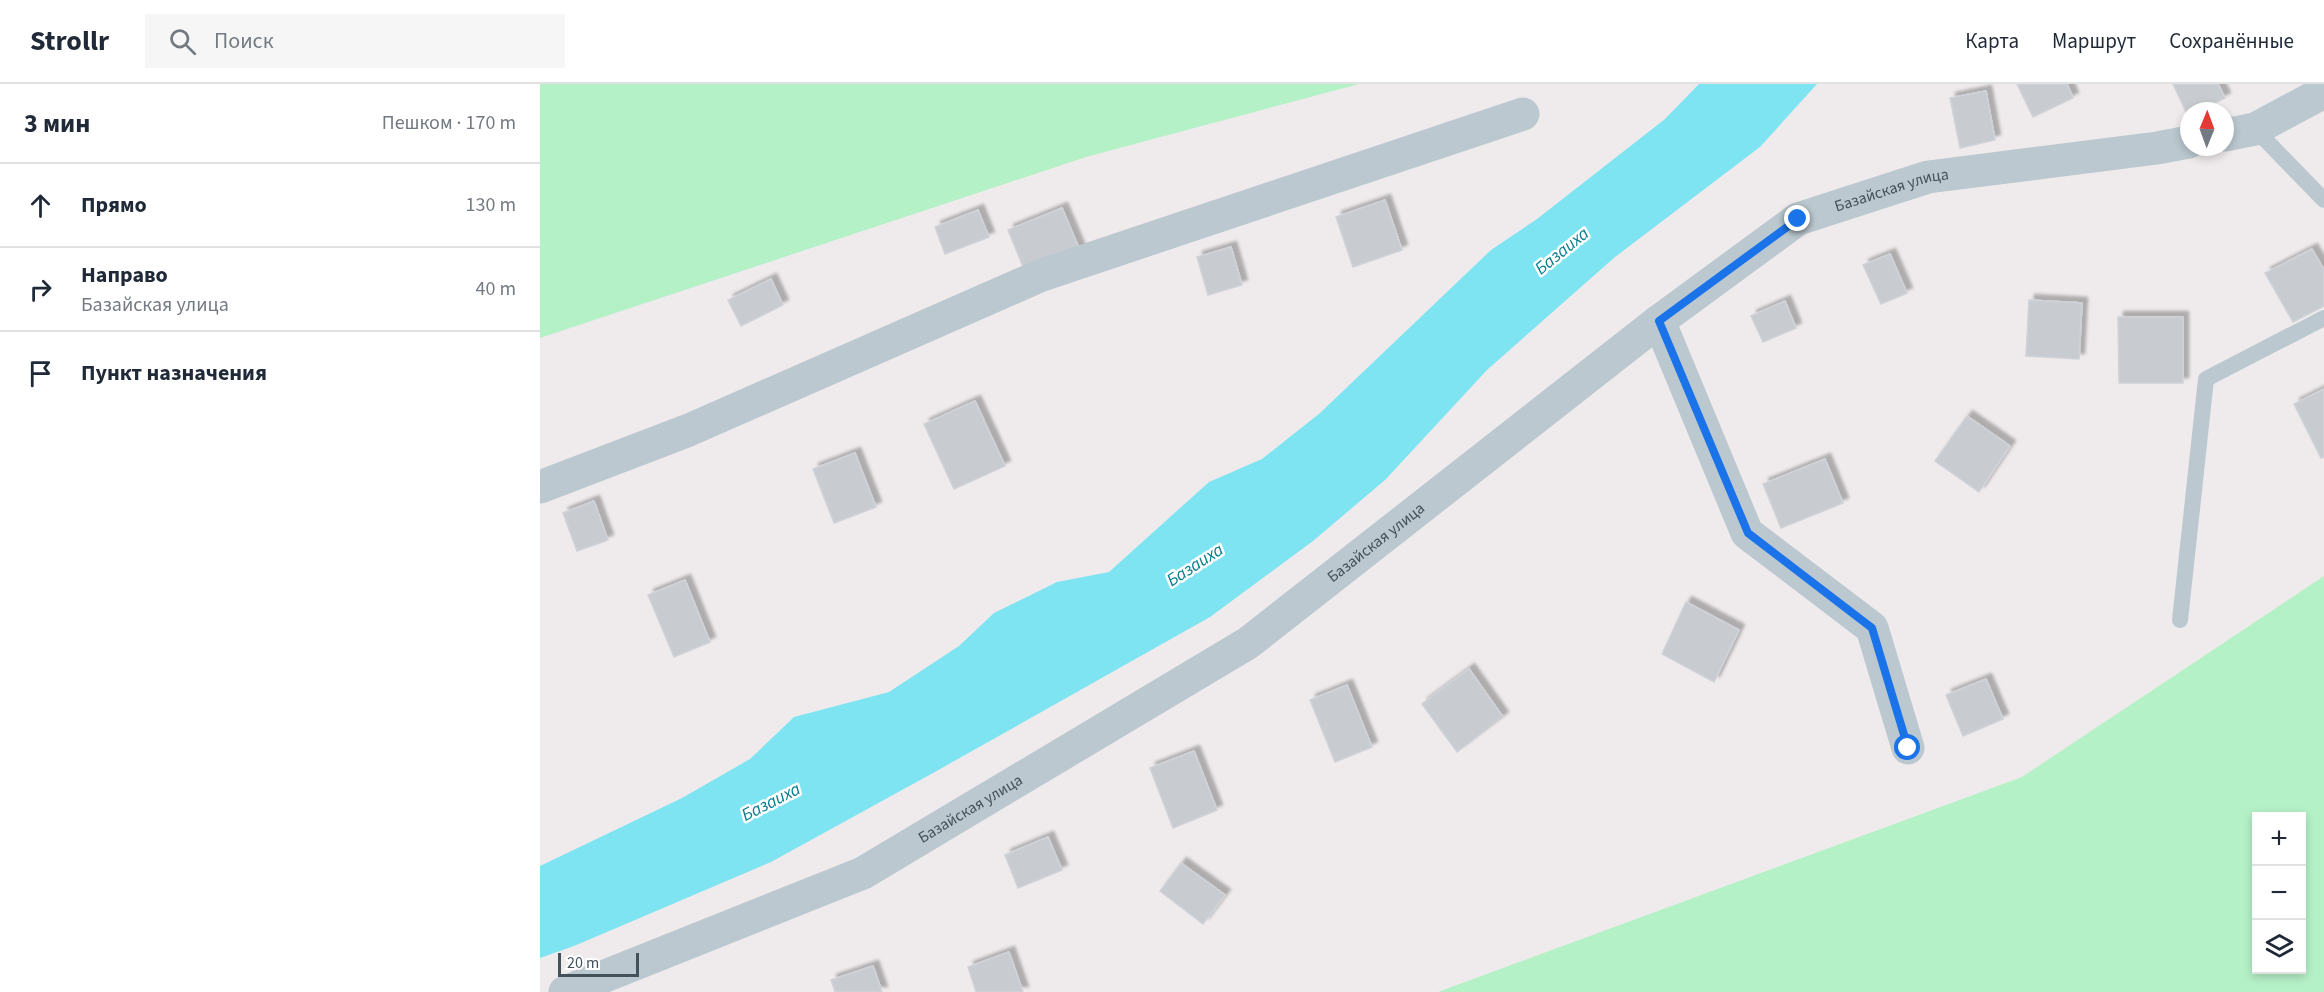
<!DOCTYPE html>
<html lang="ru">
<meta charset="utf-8">
<style>
body{margin:0;font-family:"Source Sans 3",sans-serif;background:#f6f6f7;color:#1f2937}
.controls{position:absolute;right:18px;bottom:18px;display:grid;overflow:hidden;border-radius:0px;box-shadow:0 3px 9px #0003}
.controls button{width:54px;height:54px;display:grid;place-items:center;padding:0;border:0;border-bottom:2px solid #e0e1e3;background:#fff;color:#1f2937;font:30px sans-serif}
.compass{position:absolute;left:1640px;top:18px;width:54px;height:54px;border-radius:50%;background:#fff;box-shadow:0 3px 9px #0003;rotate:1deg}
.scale{position:absolute;left:18px;bottom:15px;width:81px;box-sizing:border-box;padding-left:6px;border:3px solid #43515a;border-top:0;font-size:16px;line-height:21px;white-space:nowrap;color:#43515a;-webkit-text-stroke:4px #fff;paint-order:stroke}
.stop{position:absolute;width:18px;height:18px;margin:-14px;border:4px solid #1a73e8;border-radius:50%;background:#fff}
.stop.end{background:#1a73e8;border-color:#fff;box-shadow:0 2px 6px #0008}
.list{margin:0;padding:0;list-style:none}
h2{display:flex;justify-content:space-between;align-items:center;height:78px;margin:0;padding:0 24px;font-size:26px}
h2 small{font-size:20px;font-weight:400;color:#747a83}
.list li{display:grid;grid-template-columns:39px 1fr auto;gap:18px;align-items:center;box-sizing:border-box;height:84px;padding:0 24px;border-top:2px solid #e0e1e3}
.list b{display:block;font-size:22px;white-space:nowrap}
.list p{margin:0;font-size:20px;white-space:nowrap;color:#747a83}
.list em{font-size:20px;font-style:normal;color:#747a83}
.icon{flex:none;width:33px;height:33px;fill:none;stroke:currentColor;stroke-width:2;stroke-linecap:round;stroke-linejoin:round}
.map{position:relative;flex:none;width:1784px;height:908px;overflow:hidden}
header{display:flex;align-items:center;gap:36px;box-sizing:border-box;height:84px;padding:0 30px;background:#fff;border-bottom:2px solid #e0e1e3}
header strong{font-size:28px}
nav{display:flex;gap:33px;margin-inline-start:auto;font-size:21px}
.search{width:420px;height:54px;background:#f6f6f7;display:flex;align-items:center;gap:15px;box-sizing:border-box;padding:0 21px;border-radius:0px;color:#747a83;font-size:22px}
main{display:flex}
aside{flex:1;background:#fff}
.map>svg:first-child{display:block}
</style>
<header>
<strong>Strollr</strong>
<div class="search"><svg class="icon" aria-label="search" viewBox="0 0 24 24"><circle cx="10" cy="10" r="6"/><path d="M15 15l6 6"/></svg>Поиск</div>
<nav><a>Карта</a><a>Маршрут</a><a>Сохранённые</a></nav>
</header>
<main>
<aside>
<h2>3 мин<small>Пешком · 170 m</small></h2>
<ul class="list">
<li><svg class="icon" aria-label="ahead" viewBox="0 0 24 24"><path d="M12 20V5M6 11l6-6 6 6"/></svg><div><b>Прямо</b></div><em>130 m</em></li>
<li><svg class="icon" aria-label="right" viewBox="0 0 24 24"><path d="M7 20v-9h11M14 6l5 5-5 5"/></svg><div><b>Направо</b><p>Базайская улица</p></div><em>40 m</em></li>
<li><svg class="icon" aria-label="arrive" viewBox="0 0 24 24"><path d="M6 21V4h12l-3 4 3 4H6"/></svg><div><b>Пункт назначения</b></div></li>
</ul>
</aside>
<div class="map">
<svg width="1784" height="908" viewBox="0 0 1784 908">
<defs>
<filter id="shadow"><feDropShadow dx="5.5" dy="-5.5" stdDeviation="1.5" flood-color="#0004"/></filter>
</defs>
<rect width="100%" height="100%" fill="#efebec"/>
<path fill="#b5f1c7" fill-rule="evenodd" d="M0,0H819L546,73L0,254Z
M1784,492V908H898L1482,693ZM1762,732V886H1716V732Z"/>
<path fill="#7ee4f2" d="M1159,0H1277L1220,63L1075,173L947,286L845,396L773,457L670,533L393,689L231,778L34,862L0,874V782L142,714L210,675L254,633L349,608L419,562L454,529L517,498L569,488L669,398L722,375L780,329L951,166L997,135L1125,35Z"/>
<path fill="#c8ccd1" stroke="#cfd2d8" stroke-width="1.5" filter="url(#shadow)" d="M1477,0H1527L1533,14L1493,33Z
M1633,0H1678L1685,14L1659,27H1649L1648,32Z
M1446,7L1455,56L1420,64L1410,14Z
M845,116L862,166L813,183L796,133Z
M522,124L541,169L486,190L468,146Z
M438,126L449,153L405,170L395,143Z
M691,163L702,201L668,211L657,173Z
M1772,165L1784,186V222L1753,238L1725,189Z
M1350,170L1367,209L1341,220L1323,181Z
M231,195L243,221L201,242L188,216Z
M1489,216L1542,219L1539,275L1486,272Z
M1245,217L1256,244L1223,258L1211,232Z
M1578,233H1643V299H1579Z
M1784,305V373L1781,374L1754,320Z
M435,317L465,382L414,405L384,340Z
M1427,332L1470,362L1439,408L1395,377Z
M315,369L336,423L294,439L273,385Z
M1285,375L1303,419L1241,444L1223,400Z
M54,417L68,456L37,467L23,429Z
M145,496L170,558L134,573L108,511Z
M1146,518L1199,546L1174,598L1122,570Z
M929,585L963,633L917,668L882,620Z
M1446,595L1463,635L1423,652L1406,611Z
M807,601L832,663L795,678L770,616Z
M654,667L677,726L633,744L610,684Z
M508,753L522,786L478,804L465,771Z
M641,779L685,811L663,840L620,807Z
M469,868L483,908H436L428,883Z
M333,882L342,908H295L291,896Z"/>
<g fill="none" stroke-linecap="round" stroke-linejoin="round">
<path stroke="#bbc8d0" stroke-width="16" d="M1715,45L1784,116
M1640,536L1666,295L1784,234"/>
<g stroke="#bbc8d0" stroke-width="33">
<path d="M1685,51L1715,45L1784,8"/>
<path d="M1119,237L1207,449L1332,544L1368,664"/>
<path d="M0,403L149,346L502,191L983,30"/>
<path id="s1" d="M25,908L323,789L708,559L1119,237L1258,135L1388,93L1617,64L1649,58"/>
</g>
</g>
<g fill="none" stroke-linecap="round" stroke-linejoin="round">
<path stroke="#1a73e8" stroke-width="8" d="M1258,135L1119,237L1208,449L1332,544L1368,664"/>
</g>
<g text-anchor="middle" dominant-baseline="central" stroke-width="5" stroke-linejoin="round" paint-order="stroke">
<g font-size="16" fill="#43515a" stroke="#fff">
<text stroke="none"><textPath href="#s1" startOffset="1562">Базайская улица</textPath></text>
<text stroke="none"><textPath href="#s1" startOffset="932">Базайская улица</textPath></text>
<text stroke="none"><textPath href="#s1" startOffset="446">Базайская улица</textPath></text>
</g>
<g font-size="18" font-style="italic" fill="#057e8f" stroke="#fff">
<text transform="translate(1022 167) rotate(-39)">Базаиха</text>
<text transform="translate(655 481) rotate(-33)">Базаиха</text>
<text transform="translate(231 718) rotate(-27)">Базаиха</text>
</g>
</g>
</svg>
<div class="controls">
<button>+</button>
<button>−</button>
<button><svg class="icon" aria-label="layers" viewBox="0 0 24 24"><path d="M12 4l9 5-9 5-9-5zM3 14l9 5 9-5"/></svg></button>
</div>
<svg class="compass" viewBox="-18 -18 36 36"><path d="M0-13l5 13h-10z" fill="#e53935"/><path d="M0 13l5-13h-10z" fill="#747a83"/></svg>
<div class="scale">20 m</div>
<div class="stop" style="left:1368px;top:664px"></div>
<div class="stop end" style="left:1258px;top:135px"></div>
</div>
</main>
